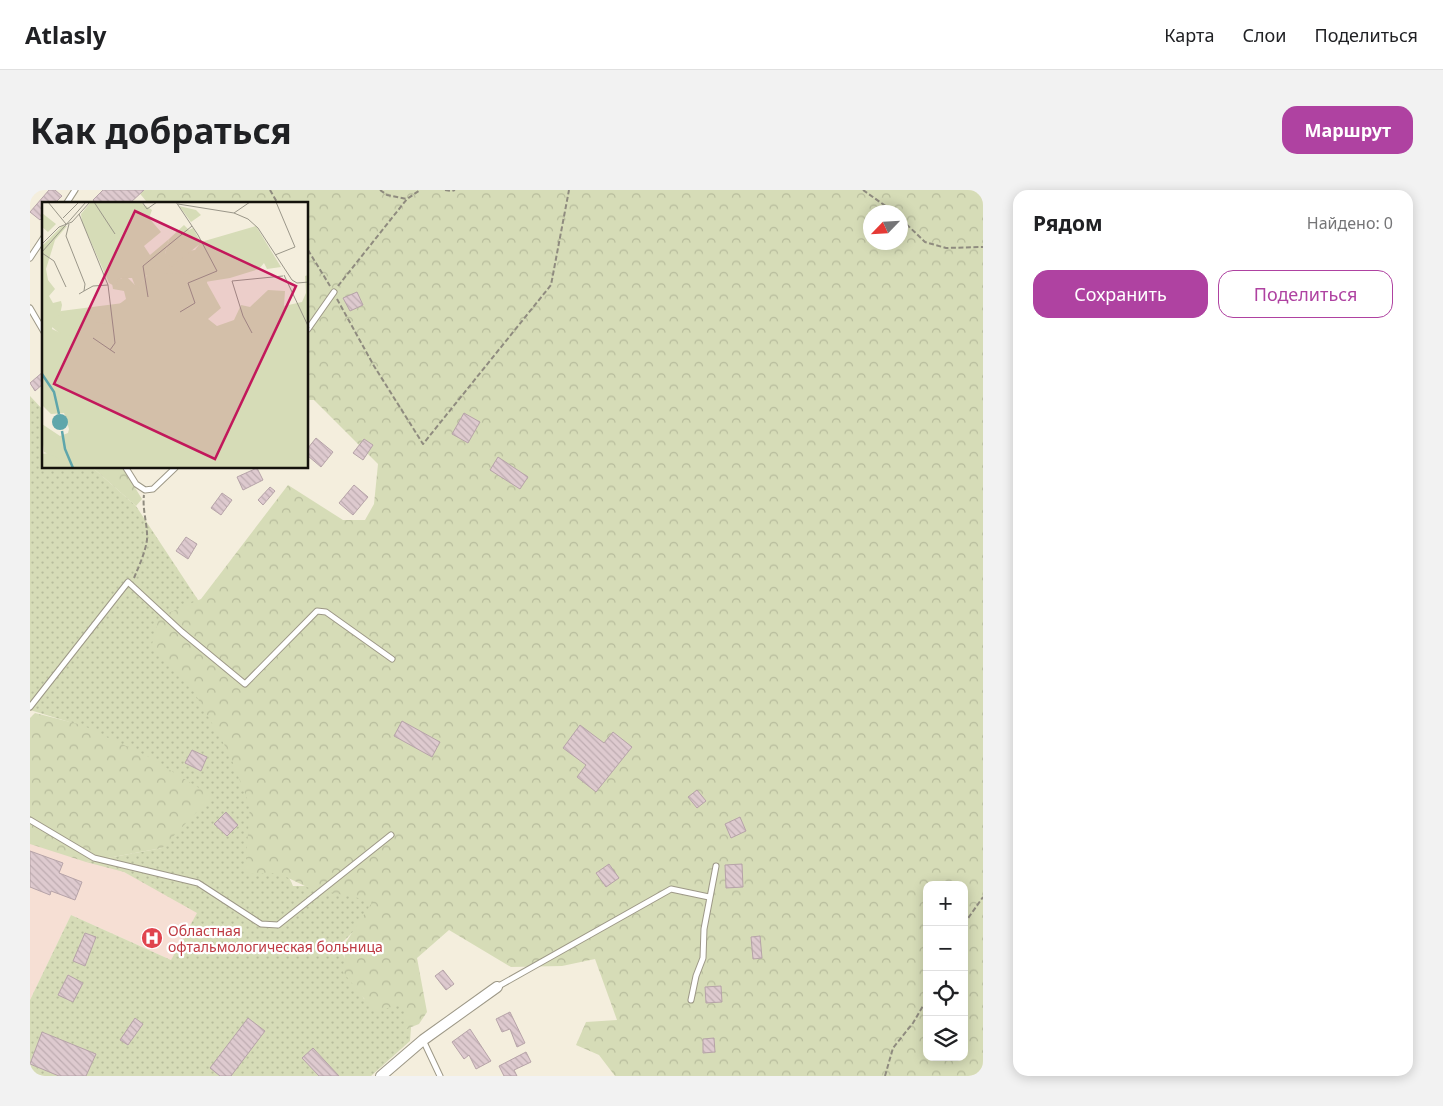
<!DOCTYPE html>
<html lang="ru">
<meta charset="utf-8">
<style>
body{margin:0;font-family:"Noto Sans",sans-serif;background:#f2f2f2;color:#202124}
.controls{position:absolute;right:15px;bottom:15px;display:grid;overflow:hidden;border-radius:10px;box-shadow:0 2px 12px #0003}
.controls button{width:45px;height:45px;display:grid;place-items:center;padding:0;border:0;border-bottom:1px solid #e0e0e0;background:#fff;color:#202124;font:25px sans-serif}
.compass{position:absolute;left:833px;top:15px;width:45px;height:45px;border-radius:50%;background:#fff;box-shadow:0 2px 12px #0003;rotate:245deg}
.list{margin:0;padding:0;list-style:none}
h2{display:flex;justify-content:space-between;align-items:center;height:65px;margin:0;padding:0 20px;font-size:21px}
h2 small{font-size:16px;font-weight:400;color:#757577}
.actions{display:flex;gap:10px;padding:15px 20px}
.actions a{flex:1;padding:11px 0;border:1px solid #af42a1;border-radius:15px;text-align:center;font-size:18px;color:#af42a1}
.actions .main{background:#af42a1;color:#fff}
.icon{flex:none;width:28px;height:28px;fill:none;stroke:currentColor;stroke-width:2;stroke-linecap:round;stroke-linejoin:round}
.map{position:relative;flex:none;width:953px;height:886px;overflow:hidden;border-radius:15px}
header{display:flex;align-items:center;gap:30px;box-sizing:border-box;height:70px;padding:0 25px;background:#fff;border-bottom:1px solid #e0e0e0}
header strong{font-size:24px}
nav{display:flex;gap:28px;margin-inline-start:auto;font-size:18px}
.intro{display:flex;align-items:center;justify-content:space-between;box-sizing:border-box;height:120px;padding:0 30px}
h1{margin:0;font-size:35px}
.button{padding:12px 22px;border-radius:15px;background:#af42a1;color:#fff;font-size:18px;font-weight:700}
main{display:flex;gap:30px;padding:0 30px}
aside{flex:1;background:#fff;border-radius:15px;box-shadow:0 2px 12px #0003}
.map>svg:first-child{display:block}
</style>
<header>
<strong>Atlasly</strong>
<nav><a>Карта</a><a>Слои</a><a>Поделиться</a></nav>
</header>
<div class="intro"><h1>Как добраться</h1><a class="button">Маршрут</a></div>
<main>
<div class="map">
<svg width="953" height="886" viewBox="0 0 953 886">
<defs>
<pattern id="grass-dots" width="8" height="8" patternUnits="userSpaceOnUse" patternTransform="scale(1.25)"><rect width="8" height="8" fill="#d6dcb7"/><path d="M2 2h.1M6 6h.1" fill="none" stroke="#b7bc9c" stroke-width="1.8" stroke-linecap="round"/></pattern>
<pattern id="forest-crowns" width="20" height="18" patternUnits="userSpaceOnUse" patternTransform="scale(1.25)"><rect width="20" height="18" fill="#d6dcb7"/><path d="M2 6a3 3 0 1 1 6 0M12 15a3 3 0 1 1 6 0" fill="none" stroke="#b7bc9c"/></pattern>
<pattern id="building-back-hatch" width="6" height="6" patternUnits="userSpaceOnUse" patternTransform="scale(1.25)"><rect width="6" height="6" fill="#decacf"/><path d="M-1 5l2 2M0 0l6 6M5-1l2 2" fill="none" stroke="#beacb1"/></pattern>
</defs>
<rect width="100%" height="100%" fill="#f4eedd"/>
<path fill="#f6dfd4" d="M0,647L94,682L168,722L141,770L41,725L0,810Z"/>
<path fill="url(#grass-dots)" d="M0,206L14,221V278H63L106,316L174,419L164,498L199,558L263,696H312L385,669L328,737L309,756L334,809L364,813L383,811L380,851L341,886H0V810L41,725L141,770L167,723L94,682L56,672L132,658L49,535L0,520Z"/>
<path fill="url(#forest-crowns)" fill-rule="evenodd" d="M107,0H953V886H585L569,865L546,855L556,832L587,830L565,769L532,776L481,777L419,740L387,768L397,822L389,834L374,840L376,814L344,821L313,782L316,752L343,711L279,698L248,683L215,684L220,616L199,563L164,502L121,458L129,427L171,409L258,295L313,330H335L344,314L348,274L284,210H278V14H110L116,11ZM841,22H871V52H841ZM897,695H934V867H897Z
M63,278H93L112,309L106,316Z
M5,523L52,535L117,566L182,606L132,658L56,672L0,654V528Z"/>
<path fill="url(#building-back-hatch)" stroke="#b6a3a8" d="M19,0H25L32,6L24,14H14V26L10,30L0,22Z
M73,0H114L99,14H66L63,10Z
M327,102L333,115L320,121L313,108Z
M14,181V193L5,201L0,193Z
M434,223L450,232L438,253L422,244Z
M286,248L303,262L291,277L278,266V258Z
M334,249L343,255L333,270L323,263Z
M468,267L498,287L490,299L460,280Z
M227,278L233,290L213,300L207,287Z
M324,295L338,307L323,325L309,313Z
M240,297L245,301L233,315L228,310Z
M192,303L202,310L191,325L181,318Z
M156,347L167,354L158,369L146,361Z
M372,531L410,552L402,567L364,546Z
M550,535L574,553L583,542L602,557L566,602L547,587L556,575L533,558Z
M162,560L177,567L171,581L155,573Z
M667,600L676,611L667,618L658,607Z
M196,622L208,635L197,646L184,634Z
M710,627L716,641L701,648L695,634Z
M0,661L33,673L29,683L52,692L45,710L21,701L20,705L0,697Z
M579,674L589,688L576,697L566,683Z
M712,674L713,697L696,698L695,675Z
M55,743L66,747L55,776L43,771Z
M730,746L732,768L723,769L721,747Z
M413,780L424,794L416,800L405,786Z
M38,785L53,793L43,812L28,805Z
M691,796L692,812L676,813L675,797Z
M480,822L495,853L487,857L480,839L472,842L466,829Z
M105,828L113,834L98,855L90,850Z
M218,828L235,841L201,886H190L180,878Z
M440,839L461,871L446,879L439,865L434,869L422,852Z
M12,842L66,864L56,886H29L0,874Z
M684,848L685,862L673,863V849Z
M283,858L309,886H289L272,868Z
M496,862L501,872L484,880L487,886H474L469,876Z"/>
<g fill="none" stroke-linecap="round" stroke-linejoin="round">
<g stroke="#9d9887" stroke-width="7">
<path id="lane" d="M36,14L45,0
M0,68L14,47
M0,118L14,142
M278,139L304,102
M96,278L106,294L115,300L123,299L145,278
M0,517L98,392L152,442L215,494L287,421L296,422L362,469
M0,630L64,668L168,693L231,734L248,735L361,645
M467,797L641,699L679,707
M661,810L666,786L673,768L674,739L686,676
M393,850L410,886"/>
</g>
<g stroke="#9d9887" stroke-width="12">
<path id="street" d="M351,886L393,850L467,797"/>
</g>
<path stroke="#8f8b7f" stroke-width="2" stroke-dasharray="5 2.5" stroke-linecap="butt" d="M240,0L248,14
M350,0L357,5L377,9
M415,0L422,1L425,0
M833,0L864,22
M871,29L895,52L916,58L953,57
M278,60L300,96
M308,96L377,9L390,0
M307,109L344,176L393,254L521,95L539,0
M104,388C109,376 115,363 117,350C118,335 112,320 114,305
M934,734L953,707
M855,886L863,858L883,833L897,809"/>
<use href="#lane" stroke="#fff" stroke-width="5"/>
<use href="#street" stroke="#fff" stroke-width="10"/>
</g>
<defs>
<g id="hospital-disc" transform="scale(1.125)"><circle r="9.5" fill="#e0444e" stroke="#fff"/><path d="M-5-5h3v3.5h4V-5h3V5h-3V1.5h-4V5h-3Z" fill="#fff"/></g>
</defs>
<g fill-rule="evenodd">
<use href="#hospital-disc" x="122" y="748"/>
</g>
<g text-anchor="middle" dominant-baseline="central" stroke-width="4.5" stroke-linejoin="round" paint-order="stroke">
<g font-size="14" fill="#be3a42" stroke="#fff" text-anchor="start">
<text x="138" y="740">Областная<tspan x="138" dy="16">офтальмологическая больница</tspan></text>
</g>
</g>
<g transform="translate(12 12)">
<rect width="266" height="266" fill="#f4eedd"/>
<path d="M49,0H98L110,8L107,16L119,30L102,44L108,53L127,37L123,52L153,48L159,40L214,24L239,65L225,67L222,61L217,67L188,76L163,80L150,72L105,73L95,89L90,76H79L74,85L67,81L40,20L39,12ZM137,4L154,8L159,13L149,20ZM89,100L101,127L22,135L10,125V117L19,109ZM3,241L31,266H0V252L6,251Z" fill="#d6dcb7"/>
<path d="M0,11L14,22L6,30L0,25ZM142,23L147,28L151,26L159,41L128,66L123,52L127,37ZM20,24H25L13,38L4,67L6,78L13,87L7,94L11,101L19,99L20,103L18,113L12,116L10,127L25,134L31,133V123L37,117L52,111L56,115L54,120L66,122L72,106L84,97L82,89L71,87L70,81L74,83L76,77L85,75L96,86L111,65L123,72L149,71L161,67L166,71L165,81L179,106L166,117L175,124L192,118L199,103L208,105L226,88L243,89L242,104L260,100L264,91L263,74L266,73V266H17L16,256L2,250L0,234V222L18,234L26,231L27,227L22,211L9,212L0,203V44Z" fill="#d6dcb7"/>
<path d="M10 220a8 8 0 1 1 16 0a8 8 0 1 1-16 0Z" fill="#5fa6ab"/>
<path fill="none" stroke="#5fa6ab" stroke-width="2.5" d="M0,172L12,190L17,212M20,229L23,247L31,266"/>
<path fill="none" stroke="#9a9689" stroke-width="1" d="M6,0L24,22M52,0L73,32M100,0L105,7L115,0M134,0L156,33L175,69L146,81L153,101L138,110M136,2L192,11L206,17L216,26L250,78L255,81L267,80M192,11L208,0M37,12L66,83L73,141L68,148M21,16L37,0M27,22L24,34L43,82L42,89L37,92M0,42L17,25L30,20L48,0M0,50L44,0M0,51L12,59L24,85M233,53L253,45L234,0M242,73L267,126M42,89L51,84L66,83M106,95L101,64L150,24M210,131L201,114L190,79L241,74M51,136L73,151"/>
<path fill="#c2185b" fill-opacity="0.15" stroke="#c2185b" stroke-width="2.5" d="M93,9L254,84L173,257L12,182Z"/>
<rect width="266" height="266" fill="none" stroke="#14120c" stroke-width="2.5"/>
</g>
</svg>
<div class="controls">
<button>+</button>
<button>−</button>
<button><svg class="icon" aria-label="locate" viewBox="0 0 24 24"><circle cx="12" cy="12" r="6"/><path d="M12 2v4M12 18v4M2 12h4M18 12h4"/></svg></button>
<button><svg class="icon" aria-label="layers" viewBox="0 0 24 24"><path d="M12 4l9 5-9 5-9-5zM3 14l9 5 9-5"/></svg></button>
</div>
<svg class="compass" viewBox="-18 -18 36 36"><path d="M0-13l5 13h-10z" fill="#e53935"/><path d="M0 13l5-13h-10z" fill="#757577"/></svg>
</div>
<aside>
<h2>Рядом<small>Найдено: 0</small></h2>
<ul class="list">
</ul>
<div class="actions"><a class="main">Сохранить</a><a>Поделиться</a></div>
</aside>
</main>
